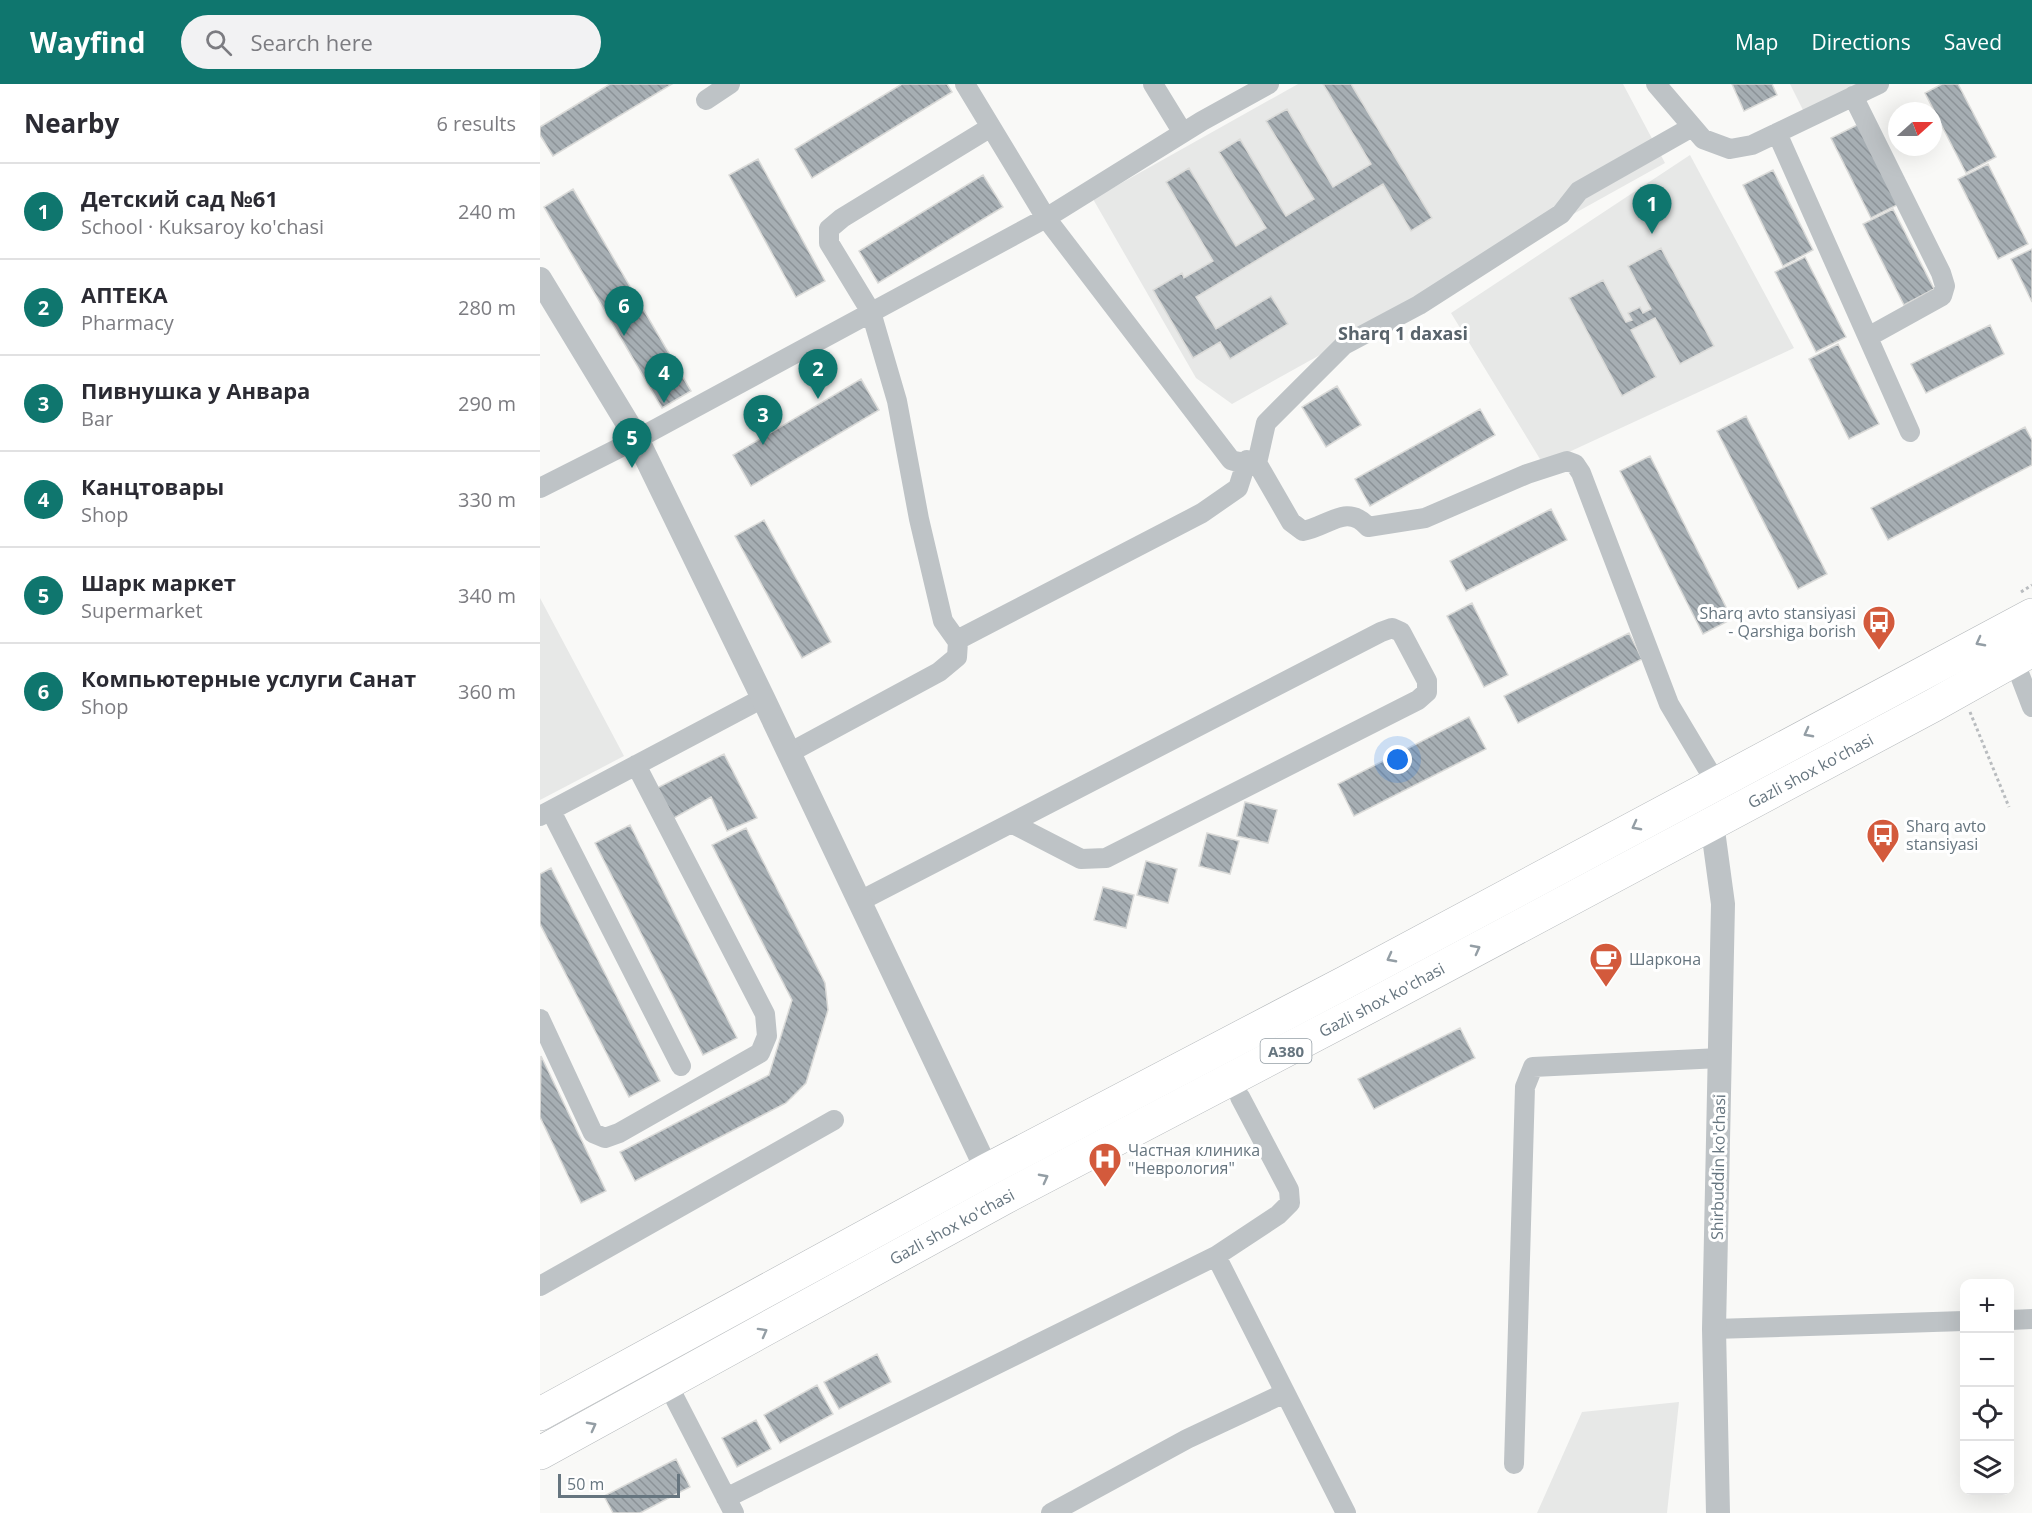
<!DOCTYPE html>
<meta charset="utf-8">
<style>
body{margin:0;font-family:"Open Sans",sans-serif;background:#f2f2f3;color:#2b2b33}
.controls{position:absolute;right:18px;bottom:18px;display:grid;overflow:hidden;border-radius:12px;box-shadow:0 6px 24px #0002}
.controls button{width:54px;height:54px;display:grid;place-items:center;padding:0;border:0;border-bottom:2px solid #e1e1e2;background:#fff;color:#2b2b33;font:30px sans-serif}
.compass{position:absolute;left:1348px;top:18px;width:54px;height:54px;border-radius:50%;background:#fff;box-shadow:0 6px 24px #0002;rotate:69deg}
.scale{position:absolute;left:18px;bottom:15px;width:122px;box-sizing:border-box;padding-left:6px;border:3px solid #66757f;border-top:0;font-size:16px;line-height:21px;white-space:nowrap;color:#66757f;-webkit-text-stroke:4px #fff;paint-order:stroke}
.you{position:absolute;left:858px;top:676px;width:21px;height:21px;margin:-15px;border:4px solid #fff;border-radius:50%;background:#1a73e8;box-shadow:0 0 0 9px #1a73e833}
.badge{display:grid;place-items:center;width:39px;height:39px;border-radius:50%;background:#0f766e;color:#fff;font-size:20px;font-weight:700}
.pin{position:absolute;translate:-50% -50px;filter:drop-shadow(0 2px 3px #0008)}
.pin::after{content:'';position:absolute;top:32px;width:21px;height:18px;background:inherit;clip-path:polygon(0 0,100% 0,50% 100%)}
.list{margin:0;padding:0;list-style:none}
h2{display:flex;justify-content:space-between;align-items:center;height:78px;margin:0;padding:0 24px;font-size:26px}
h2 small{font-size:20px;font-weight:400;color:#7c7c81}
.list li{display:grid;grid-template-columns:39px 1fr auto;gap:18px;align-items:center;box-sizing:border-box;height:96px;padding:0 24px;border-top:2px solid #e1e1e2}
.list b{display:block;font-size:22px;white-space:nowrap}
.list p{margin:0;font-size:20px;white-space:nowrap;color:#7c7c81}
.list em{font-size:20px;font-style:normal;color:#7c7c81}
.icon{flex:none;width:33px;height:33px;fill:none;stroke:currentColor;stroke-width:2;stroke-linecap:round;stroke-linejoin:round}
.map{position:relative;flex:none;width:1492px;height:1429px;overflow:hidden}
header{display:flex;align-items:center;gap:36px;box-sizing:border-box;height:84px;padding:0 30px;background:#0f766e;color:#fff}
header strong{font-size:28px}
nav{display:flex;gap:33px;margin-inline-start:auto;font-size:21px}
.search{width:420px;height:54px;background:#f2f2f3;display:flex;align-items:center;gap:15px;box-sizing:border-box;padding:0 21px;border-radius:33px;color:#7c7c81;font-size:22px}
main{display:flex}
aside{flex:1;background:#fff}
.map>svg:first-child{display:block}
</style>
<header>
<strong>Wayfind</strong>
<div class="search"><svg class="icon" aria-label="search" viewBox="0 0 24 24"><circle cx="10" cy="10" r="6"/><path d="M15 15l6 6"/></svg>Search here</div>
<nav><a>Map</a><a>Directions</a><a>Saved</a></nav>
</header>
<main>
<aside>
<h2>Nearby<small>6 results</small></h2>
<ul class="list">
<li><span class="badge">1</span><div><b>Детский сад №61</b><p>School · Kuksaroy ko'chasi</p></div><em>240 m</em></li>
<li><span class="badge">2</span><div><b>АПТЕКА</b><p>Pharmacy</p></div><em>280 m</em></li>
<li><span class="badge">3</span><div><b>Пивнушка у Анвара</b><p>Bar</p></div><em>290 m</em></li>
<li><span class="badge">4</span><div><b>Канцтовары</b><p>Shop</p></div><em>330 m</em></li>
<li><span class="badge">5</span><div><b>Шарк маркет</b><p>Supermarket</p></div><em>340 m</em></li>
<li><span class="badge">6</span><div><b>Компьютерные услуги Санат</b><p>Shop</p></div><em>360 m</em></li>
</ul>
</aside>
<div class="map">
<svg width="1492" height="1429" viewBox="0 0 1492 1429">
<defs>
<pattern id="building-back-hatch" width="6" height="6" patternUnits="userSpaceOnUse" patternTransform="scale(1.5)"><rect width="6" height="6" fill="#a6aeb3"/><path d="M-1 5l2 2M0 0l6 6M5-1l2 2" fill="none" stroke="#8b9297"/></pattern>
</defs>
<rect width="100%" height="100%" fill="#f9f9f7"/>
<path fill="#e7e8e7" d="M758,0H1083L1125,79L692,320L656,294L553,115Z
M1250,0H1320L1264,28Z
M1150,71L1254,264L1003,380L911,229Z
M0,514L84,672L0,716Z
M1139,1318L1127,1429H997L1042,1328Z"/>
<path fill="url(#building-back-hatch)" stroke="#dbdbd9" stroke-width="1.5" d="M70,0H132L13,72L0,51V43Z
M362,0H407L412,8L272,94L255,65Z
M783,0H811L892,134L871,147L843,100L656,213L676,245L731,212L748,240L690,275L680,258L653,274L613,206L642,189L644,194L673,177L626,98L649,84L696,162L726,144L679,68L700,55L746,132L774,115L726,37L747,25L793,103L831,80Z
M1192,0H1232L1237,11L1204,27Z
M1402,0H1418L1456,73L1426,89L1385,9Z
M1321,39L1361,119L1331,134L1291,54Z
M218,75L285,197L256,213L189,91Z
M1448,80L1488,160L1458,175L1418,95Z
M1233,86L1273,166L1243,182L1203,101Z
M443,91L463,123L338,199L319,167Z
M33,105L151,307L122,324L4,123Z
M1353,125L1394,205L1364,221L1323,140Z
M1121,164L1174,262L1140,280L1115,234L1091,246L1116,293L1082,312L1029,214L1063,196L1086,238L1092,236L1088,229L1100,223L1103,229L1111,225L1088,182Z
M1492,165V218L1471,175Z
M1265,173L1306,253L1276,268L1235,188Z
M1450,241L1464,270L1386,309L1371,280Z
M1298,260L1339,340L1309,355L1269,275Z
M321,295L339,326L211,402L193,371Z
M797,302L821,341L786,363L762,323Z
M940,325L955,351L830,422L815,395Z
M1206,332L1287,490L1258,505L1177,347Z
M1485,343L1492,356V381L1348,456L1331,424Z
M1110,372L1192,535L1163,550L1080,387Z
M1011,425L1027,456L926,507L910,477Z
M224,436L291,558L262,574L195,452Z
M932,519L968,591L944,603L907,532Z
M1089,549L1102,575L978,639L964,612Z
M929,633L946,665L814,732L798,700Z
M184,670L217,734L187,747L171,713L134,734L117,704Z
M705,718L737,726L728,759L697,752Z
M90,741L197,954L163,971L55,759Z
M206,744L285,899L288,926L266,999L246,1019L95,1097L80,1068L229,991L252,916L172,761Z
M667,749L699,757L690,790L659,782Z
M606,777L637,785L628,819L597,811Z
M11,784L120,997L89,1013L0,840V790Z
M563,803L594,811L586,844L554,836Z
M920,944L935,974L834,1025L818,995Z
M1,972L66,1107L41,1119L0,1033Z
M337,1270L351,1298L299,1325L284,1298Z
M277,1301L293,1330L240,1359L224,1331Z
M216,1336L231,1365L197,1383L182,1354Z
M136,1375L150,1403L100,1429H73L64,1412Z"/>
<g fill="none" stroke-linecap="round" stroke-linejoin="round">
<g stroke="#b4b8bb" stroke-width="34">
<g id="trunk">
<path d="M0,1330L447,1086L806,898L1492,531"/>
<path id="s1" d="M0,1369L462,1115L821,927L1394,621L1492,566"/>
</g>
</g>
<path stroke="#b9bcbf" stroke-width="3" stroke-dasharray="3 3" stroke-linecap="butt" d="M1481,508L1492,501
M1430,628L1469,723"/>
<path stroke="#bec3c6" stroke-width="20" d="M425,0L506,134L691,376C700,380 708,377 717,379L751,438L763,447C789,442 807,419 828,443L885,434L987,390L1027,377L1035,380L1041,389L1129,620L1176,699
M613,0L643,49
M1116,0L1163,55L1190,65L1212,61L1339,0
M1313,12L1401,189L1405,202L1402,212L1328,253
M166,16L190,0
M1237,49L1370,348
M717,379L726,339L804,261L879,221L1021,130L1039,107L1152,43
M0,404L97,355L506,134L662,37L729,0
M418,558L403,537L379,435L357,317L331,228L289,159V145L302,134L451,43
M1474,576L1492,623
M249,669L399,588L417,573L418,558L423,553L662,429L698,404L707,376
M11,727L141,982
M0,732L223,614
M320,817L841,548L852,544L861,548L887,597V608L878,616L566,774L541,775L471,739
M0,935L53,1049L65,1054L79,1049L220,969L227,952L225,930L96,681
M676,1172L806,1429
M0,1202L294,1036
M1470,1236L1492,1235
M1174,1245L1424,1237
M128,1301L194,1429
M974,1380L985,1003L993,983L1180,974
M186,1414L676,1172L738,1131L750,1119L749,1106L700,1013
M511,1429L647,1355L745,1309"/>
<path stroke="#bec3c6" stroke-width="24" d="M0,195L97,355L223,614L447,1086
M1172,739L1183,820L1174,1245L1178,1429"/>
<use href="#trunk" stroke="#fff" stroke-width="33"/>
</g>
<defs><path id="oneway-chevron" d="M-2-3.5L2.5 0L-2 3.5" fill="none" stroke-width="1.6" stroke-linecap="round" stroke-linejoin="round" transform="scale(1.5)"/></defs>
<g stroke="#949ea5">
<use href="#oneway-chevron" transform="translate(1440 558) rotate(152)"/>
<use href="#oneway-chevron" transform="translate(1268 649) rotate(152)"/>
<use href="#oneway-chevron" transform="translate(1096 742) rotate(152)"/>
<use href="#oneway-chevron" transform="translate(936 865) rotate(-28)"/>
<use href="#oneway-chevron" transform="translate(851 874) rotate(152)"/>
<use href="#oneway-chevron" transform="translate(504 1094) rotate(-28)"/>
<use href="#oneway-chevron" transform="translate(223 1248) rotate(-29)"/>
<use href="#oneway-chevron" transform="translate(52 1342) rotate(-28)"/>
</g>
<defs>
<g id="bus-pin" transform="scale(1.725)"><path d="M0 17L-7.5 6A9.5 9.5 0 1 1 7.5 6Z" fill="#d35a3c" stroke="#fff"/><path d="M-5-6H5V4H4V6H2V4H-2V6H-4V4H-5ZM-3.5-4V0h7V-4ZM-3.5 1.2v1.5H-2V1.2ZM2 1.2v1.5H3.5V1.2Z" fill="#fff"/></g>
<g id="cafe-pin" transform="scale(1.725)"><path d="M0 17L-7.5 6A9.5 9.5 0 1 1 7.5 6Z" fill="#d35a3c" stroke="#fff"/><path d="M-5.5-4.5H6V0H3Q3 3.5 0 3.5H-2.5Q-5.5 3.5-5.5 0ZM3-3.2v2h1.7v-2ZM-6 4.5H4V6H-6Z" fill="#fff"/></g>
<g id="hospital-pin" transform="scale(1.725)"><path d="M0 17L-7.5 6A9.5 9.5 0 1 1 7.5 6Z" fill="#d35a3c" stroke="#fff"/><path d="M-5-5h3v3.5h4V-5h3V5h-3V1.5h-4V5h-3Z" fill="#fff"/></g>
</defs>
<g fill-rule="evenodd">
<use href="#bus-pin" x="1339" y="538"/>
<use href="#bus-pin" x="1343" y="751"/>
<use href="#cafe-pin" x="1066" y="875"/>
<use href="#hospital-pin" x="565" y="1075"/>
</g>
<g text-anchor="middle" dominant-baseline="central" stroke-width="6" stroke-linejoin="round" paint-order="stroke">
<rect fill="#fff" stroke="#949ea5" stroke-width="1.5" x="720.5" y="955" width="51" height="24" rx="4.5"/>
<g font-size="15" font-weight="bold" fill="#66757f">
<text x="746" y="967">A380</text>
</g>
<g font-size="16" fill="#66757f" stroke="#fff" text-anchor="start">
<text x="1316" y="529" text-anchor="end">Sharq avto stansiyasi<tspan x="1316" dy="18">- Qarshiga borish</tspan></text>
<text x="1366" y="742">Sharq avto<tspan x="1366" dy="18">stansiyasi</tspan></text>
<text x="1089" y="875">Шаркона</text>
<text x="588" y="1066">Частная клиника<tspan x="588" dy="18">"Неврология"</tspan></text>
</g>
<g font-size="16" fill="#66757f" stroke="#fff">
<text stroke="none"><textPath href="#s1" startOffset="1442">Gazli shox ko'chasi</textPath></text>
<text stroke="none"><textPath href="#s1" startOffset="956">Gazli shox ko'chasi</textPath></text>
<text transform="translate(1178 1083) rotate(-89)">Shirbuddin ko'chasi</text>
<text stroke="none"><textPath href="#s1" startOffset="470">Gazli shox ko'chasi</textPath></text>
</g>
<g font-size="18" font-weight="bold" fill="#58636b" stroke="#fff">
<text x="863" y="249">Sharq 1 daxasi</text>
</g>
</g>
</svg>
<div class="controls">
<button>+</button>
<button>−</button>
<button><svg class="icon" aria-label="locate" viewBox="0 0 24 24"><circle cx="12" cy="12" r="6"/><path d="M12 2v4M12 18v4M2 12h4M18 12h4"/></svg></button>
<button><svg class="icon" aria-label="layers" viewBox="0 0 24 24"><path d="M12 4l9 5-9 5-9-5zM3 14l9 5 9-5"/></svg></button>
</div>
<svg class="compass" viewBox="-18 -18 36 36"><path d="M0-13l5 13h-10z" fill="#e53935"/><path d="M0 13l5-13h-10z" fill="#7c7c81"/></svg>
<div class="scale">50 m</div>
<div class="you"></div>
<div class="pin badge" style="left:1112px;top:150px">1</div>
<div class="pin badge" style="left:278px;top:315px">2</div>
<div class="pin badge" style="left:223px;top:361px">3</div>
<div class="pin badge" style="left:124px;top:319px">4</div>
<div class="pin badge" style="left:92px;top:384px">5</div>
<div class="pin badge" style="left:84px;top:252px">6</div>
</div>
</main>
